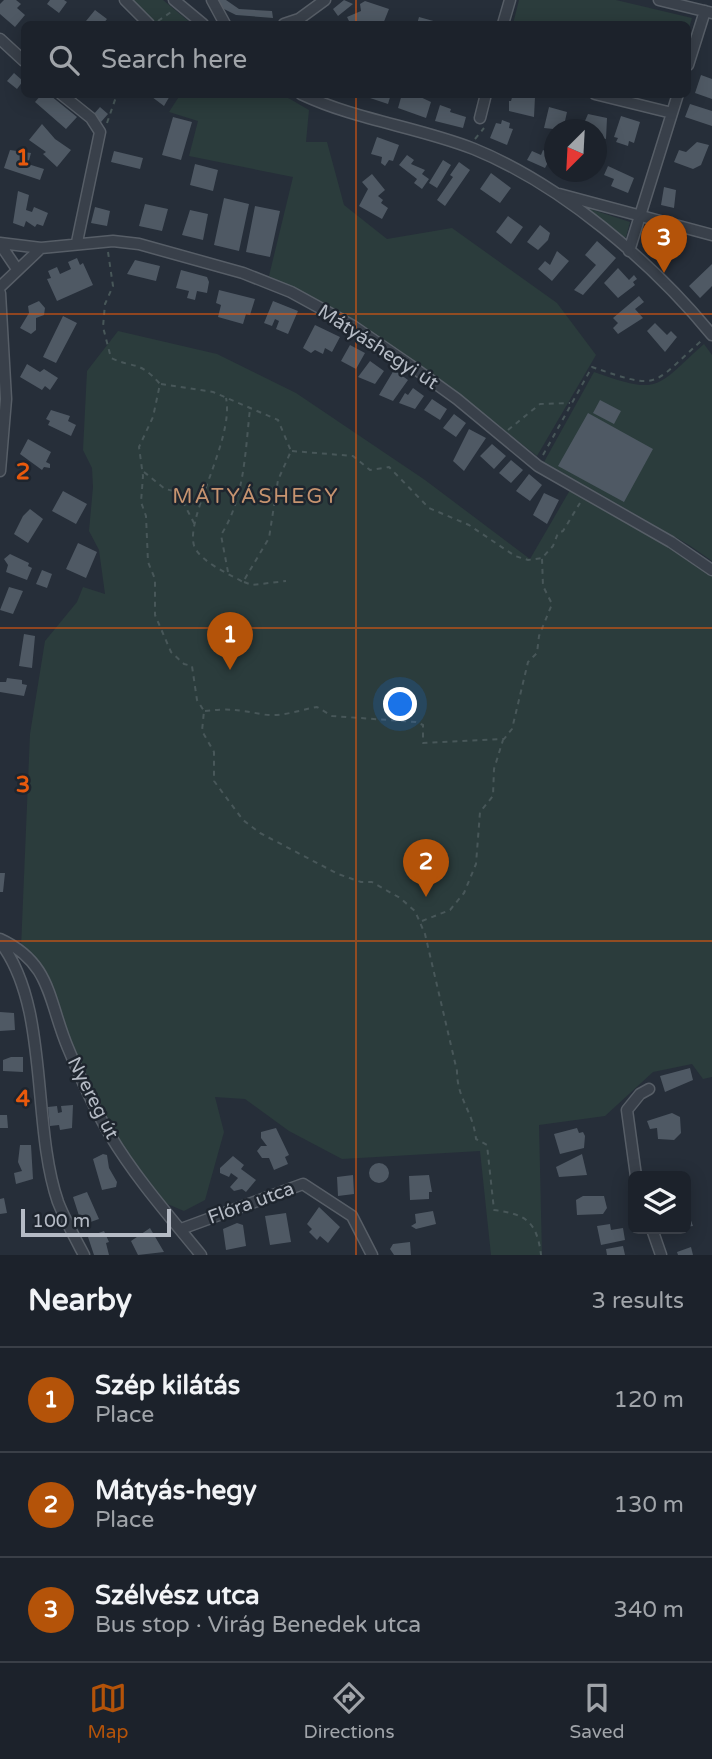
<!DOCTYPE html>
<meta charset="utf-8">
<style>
body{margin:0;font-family:"Varela Round",sans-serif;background:#252a33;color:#f1f3f6}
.controls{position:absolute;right:21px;bottom:21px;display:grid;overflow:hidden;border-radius:10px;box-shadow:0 4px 18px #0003}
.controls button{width:63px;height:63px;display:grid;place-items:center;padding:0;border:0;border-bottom:2px solid #3a3f47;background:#1c222b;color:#f1f3f6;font:35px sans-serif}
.compass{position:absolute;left:544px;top:119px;width:63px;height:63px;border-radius:50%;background:#1c222b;box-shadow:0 4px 18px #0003;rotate:204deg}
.scale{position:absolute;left:21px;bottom:18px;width:150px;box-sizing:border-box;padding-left:7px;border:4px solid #b5bbc5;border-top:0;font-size:19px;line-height:24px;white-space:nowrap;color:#b5bbc5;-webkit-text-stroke:5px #1e252e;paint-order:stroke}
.you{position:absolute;left:401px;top:705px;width:24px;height:24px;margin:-18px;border:5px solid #fff;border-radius:50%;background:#1a73e8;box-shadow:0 0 0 10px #1a73e833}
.badge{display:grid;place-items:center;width:46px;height:46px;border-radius:50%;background:#b45309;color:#fff;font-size:23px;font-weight:700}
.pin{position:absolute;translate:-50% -58px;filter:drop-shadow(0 2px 4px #0008)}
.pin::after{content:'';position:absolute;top:37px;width:24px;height:21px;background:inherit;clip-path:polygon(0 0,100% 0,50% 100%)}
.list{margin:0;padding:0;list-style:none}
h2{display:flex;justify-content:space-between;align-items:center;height:91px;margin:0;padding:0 28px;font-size:30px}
h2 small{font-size:23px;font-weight:400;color:#a0a4a9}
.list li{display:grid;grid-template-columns:46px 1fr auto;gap:21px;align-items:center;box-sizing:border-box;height:105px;padding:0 28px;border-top:2px solid #3a3f47}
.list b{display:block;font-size:26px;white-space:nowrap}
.list p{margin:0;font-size:23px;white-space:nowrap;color:#a0a4a9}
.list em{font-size:23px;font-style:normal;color:#a0a4a9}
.icon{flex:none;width:38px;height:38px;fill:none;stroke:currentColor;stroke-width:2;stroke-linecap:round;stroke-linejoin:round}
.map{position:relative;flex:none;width:712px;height:1255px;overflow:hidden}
.search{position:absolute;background:#1c222b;box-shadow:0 4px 18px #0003;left:21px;right:21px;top:21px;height:77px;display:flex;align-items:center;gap:18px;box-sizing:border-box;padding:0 24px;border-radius:10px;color:#a0a4a9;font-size:26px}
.sheet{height:406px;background:#1c222b}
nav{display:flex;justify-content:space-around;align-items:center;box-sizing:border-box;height:98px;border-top:2px solid #3a3f47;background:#1c222b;font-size:19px;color:#a0a4a9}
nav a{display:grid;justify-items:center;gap:4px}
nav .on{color:#b45309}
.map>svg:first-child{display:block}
</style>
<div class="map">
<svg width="712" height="1255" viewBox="0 0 712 1255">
<rect width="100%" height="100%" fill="#262e39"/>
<path fill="#2b3c3c" d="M130,0H163L192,24H156Z
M519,0H616L692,18L688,31V24H513Z
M180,95H283L309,110L306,142H327L344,205L387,239L452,228L557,303L596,355L537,456L432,374L345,315L269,276L293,177L189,156L198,121L169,112Z
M584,207L630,222L626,237L622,238Z
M118,331L217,354L296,393L425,480L530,559L570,490L658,538L712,574V1077L703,1079L692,1064L653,1072L605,1116L539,1125L542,1255H491L480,1151L342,1159L289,1131L245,1099L215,1097L224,1132L205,1200L184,1211L158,1200L109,1132L47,984L21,948L30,734L45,641L77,602L83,587L105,594L99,550L89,531L93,487L92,468L83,450L87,371Z
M704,344L712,355V561L689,545L544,462L594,372C660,395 654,389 704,344Z"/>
<path fill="#4f5964" d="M4,0H16L21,4L17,8L25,15L15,27L0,14V4Z
M50,0H64L67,2L59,13L47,4Z
M218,0H226L239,9L272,11L273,18L236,15L224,9Z
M344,0L353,4L338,16L333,9Z
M365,1L389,9L383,24L350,23L347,17L361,11L360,4Z
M95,10L107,19L103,24H91L86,21Z
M419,17L437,22L436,24H417Z
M14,73L23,81L17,89L7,81Z
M701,75L712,79V99L695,93Z
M42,94L51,96L77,117L66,129L35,102Z
M148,94H171L164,106Z
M358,94H391L388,104Z
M402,94H414L431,102L426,118L398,108Z
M513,94L535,97L534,117L509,111V101H511Z
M690,104L712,111V126L685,117Z
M440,105L451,109L450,112L466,117L463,128L435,121Z
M100,107L108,114L101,122L93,115Z
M549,107L567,112L563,130L544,128Z
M588,114L607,118L606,139L596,137V130H581Z
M621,116L640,122L634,143L629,141L628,146L616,142L618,138L614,137Z
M173,117L192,122L181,160L162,155Z
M502,120L510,123L509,128L513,129L507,145L490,138L496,123L501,124Z
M42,124L55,139L71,150L57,167L43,154L46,152L29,140Z
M377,137L399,145L393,161L389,160L385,166L381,163L382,157L371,154Z
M697,142L709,145L701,165L693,169L674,162L679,150L686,152Z
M10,150L31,153L28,164L44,169L40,180L4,168Z
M543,150L552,155L545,168L527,160L532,151L541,155Z
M114,151L143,158L140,169L111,162Z
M407,155L414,160L411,164L425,170L422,174L429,179L422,189L414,183L417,179L399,165Z
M443,160L451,165L437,188L429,183Z
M459,162L470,170L445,206L437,200L453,177L450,175Z
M195,164L218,170L213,191L190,185Z
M608,166L634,178L628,193L611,186L614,179L604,175Z
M491,173L511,188L500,203L480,189Z
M372,174L385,190L378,196L383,200L381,203L388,208L382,219L359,206L368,189L362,182Z
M664,187L676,190L674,208L661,205Z
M18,191L29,195L26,210L32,212L34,207L48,213L43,226L37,224L35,227L26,221L24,227L13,223Z
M224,198L249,204L239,251L214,245Z
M145,204L168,209L162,231L139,226Z
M255,206L280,211L270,257L246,252Z
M95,207L110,211L107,226L91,223Z
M190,210L208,214L203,240L182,235Z
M508,216L523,227L511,244L496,232Z
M540,225L550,233L548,240L538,250L527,242Z
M597,241L616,258L583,295L574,290L596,265L585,255Z
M557,251L569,261L552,281L538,269L545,261L550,265Z
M77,258L80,265L83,263L93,285L57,301L47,279L51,278L48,271L57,267L60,274L71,269L68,262Z
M135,260L160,266L156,281L127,274Z
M712,264V286L700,298L689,286Z
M618,268L629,280L634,275L637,279L633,282L635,285L618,298L604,283Z
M181,270L207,277L209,282L207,293L197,291L195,300L187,298L189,291L176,288Z
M219,290L255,299L250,315L246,314L243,324L218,317L221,305L216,303Z
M639,296L644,302L635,309L643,318L618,334L613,328L618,323L613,318Z
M39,301L45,308L44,315L36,318V330L31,334L20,328L29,313L28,306Z
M273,301L298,311L288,334L276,329L279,321L275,319L272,326L264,323Z
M63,316L77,323L56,363L43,357Z
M655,323L667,335L671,331L677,337L665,352L647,331Z
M315,325L340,337L332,352L325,348L323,354L315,350L311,353L303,348Z
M350,345L365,353L356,369L341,361Z
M370,361L384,371L375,384L358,377Z
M27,364L40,372L44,369L58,378L50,390L45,386L42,390L20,377Z
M394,370L408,380L393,401L379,395Z
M413,388L424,396L415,409L399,403L405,393L408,395Z
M432,399L447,409L440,420L424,410Z
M600,400L621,411L614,424L593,413Z
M51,410L70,416L68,421L76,425L71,436L48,425L50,421L46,419Z
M588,413L653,449L624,502L558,466Z
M454,414L466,423L456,437L443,428Z
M469,429L486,438L464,471L453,461Z
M28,439L51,452L46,462L50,464V468L44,467L42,470L20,454Z
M492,444L506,456L494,469L480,456Z
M511,460L523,470L511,483L499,473Z
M529,474L542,485L530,501L516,491Z
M63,491L87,504L76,524L52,511Z
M544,493L559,500L547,524L533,515Z
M30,509L43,519L28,543L14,534L23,516Z
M78,543L97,552L86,578L66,569Z
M10,554L29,563L28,566L32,568L27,580L6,572L8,565L4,559Z
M42,570L52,574L47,588L36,584Z
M9,587L23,591L13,614L0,610Z
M24,634L35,636L32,668L19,666Z
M7,678L22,680V684L27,685L24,696L0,692V682H6Z
M0,873H5L3,892H0Z
M0,1012L14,1013L15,1030L0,1031Z
M11,1057H23V1072L3,1071V1060Z
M690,1068L693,1080L665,1092L660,1076Z
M73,1105L72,1128L60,1130L59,1125L50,1126L48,1107L57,1106L58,1113L62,1112L61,1106Z
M672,1113L680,1117L681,1133L674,1140L658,1139L657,1128L650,1129L647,1121Z
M0,1115H7L8,1128H0Z
M276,1128L289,1155L285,1157L288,1164L274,1170L269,1158H262L257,1151L261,1146H267L261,1138V1132Z
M577,1128L579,1133L583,1132L585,1136L584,1148L560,1154L554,1134Z
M20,1145H31L33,1179L16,1184L14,1173L22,1171L18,1162Z
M103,1154L107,1155L109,1168L117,1182L116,1187L102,1190L93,1159Z
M582,1154L587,1175L559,1177L556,1167Z
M233,1156L244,1165L241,1169L256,1180L246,1192L242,1189L234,1191L230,1187L238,1178L231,1173L229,1177L220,1173V1168Z
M369 1173a10 10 0 1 1 20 0a10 10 0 1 1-20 0Z
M353,1175L354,1194L338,1196L337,1177Z
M429,1175L432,1192H429V1199L410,1200L409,1176Z
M87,1192L99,1219L82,1225L73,1197Z
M583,1196H604L607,1208L603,1214L577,1215L576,1200Z
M4,1198L7,1213L0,1214V1199Z
M319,1207L340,1227L328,1243L320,1236L317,1240L309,1232L312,1229L307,1224Z
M686,1207L693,1226L686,1227Z
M433,1211L436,1224L416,1229L411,1226L416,1223L415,1214Z
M286,1213L291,1242L270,1245L265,1216Z
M237,1223L243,1225L246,1246L226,1250L223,1229Z
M610,1224L611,1230L623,1228L625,1240L601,1245L597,1226Z
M150,1228L164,1252L138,1255L131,1241Z
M104,1231L109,1242L106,1243L109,1255H94L88,1237Z
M410,1242L411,1255H394L390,1249L393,1244Z
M623,1246L625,1255H607L606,1249Z
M691,1247L693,1255H678L677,1252Z"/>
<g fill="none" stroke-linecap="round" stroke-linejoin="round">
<g stroke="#575e67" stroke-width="13">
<path id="minor" d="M125,0L149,24
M174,0L203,24
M212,0L225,24
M659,0L712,13
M284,24L299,19L325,0
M503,24L510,0
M0,39L24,61
M688,65L705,11
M61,94L91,118L100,132L77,242
M301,94C356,120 418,127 474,149C562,185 652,262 712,335
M595,94L672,113
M480,118L486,94
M559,194L712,235
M0,243L41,248L113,241L139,244L243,273L291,292L353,326L410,365L457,399L538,466L671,542L712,570
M0,244L17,269
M629,251L678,94
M0,287L41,248
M0,293L6,399L0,471
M0,939C52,963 48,1001 68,1048C80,1077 94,1108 110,1135C135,1177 170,1217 201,1255
M0,942C50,1006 31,1124 58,1202C65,1220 75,1238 84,1255
M636,1176L627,1110L640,1094L649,1089
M181,1229L303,1184L352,1216L372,1255
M652,1229L661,1255"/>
</g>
<path stroke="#485759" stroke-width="2" stroke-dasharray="5 5" stroke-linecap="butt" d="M158,21L171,12
M107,123L117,94
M475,139L484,128
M108,252L113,286L105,304L103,327L111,358C135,369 139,360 160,384L153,417L139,447L143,476L141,502L146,516L148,562L155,579V615L171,652L184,664L192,666L197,700L204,711L202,731L214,752V781L243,820L260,833L338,874L361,882H372L400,898L415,911L425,934L457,1071C457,1099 473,1111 476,1139L487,1145L494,1210C525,1214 537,1221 541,1255
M161,384L213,392L278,420L291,451L278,480L269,538L243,582C229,574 203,563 195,548C182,522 235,440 226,398
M508,430L540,404L570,403
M292,451L353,456L370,470L389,467L429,508L469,525L515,556L528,560L542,558L553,546L558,533L563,531L580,503
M543,455L592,367C660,390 650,387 701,341
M144,472L165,489L174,491L180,496L195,525
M228,572L221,535C245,497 245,452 250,409
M244,582L252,585L286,581
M205,711C230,708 238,710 261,714C280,718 299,710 317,707L332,716L416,722L423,725V743L504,739L512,729L528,662L537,653L539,636L552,604L543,586L542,558
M422,921L450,910L464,893L476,864L480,812L493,796L494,769L503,740"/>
<use href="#minor" stroke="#39404a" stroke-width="10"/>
</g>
<path fill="none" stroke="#e8590c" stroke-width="2" stroke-opacity="0.55" d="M356,0V24M356,94V1255M0,314H712M0,628H712M0,941H712"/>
<g text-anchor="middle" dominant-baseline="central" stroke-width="5" stroke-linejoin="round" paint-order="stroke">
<g font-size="19" fill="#b5bbc5" stroke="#1e252e">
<text transform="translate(378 347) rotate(33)">Mátyáshegyi út</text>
<text transform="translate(93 1098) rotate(63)">Nyereg út</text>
<text transform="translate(251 1203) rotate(-20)">Flóra utca</text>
</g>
<g font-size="21" letter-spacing="2" fill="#c6936f" stroke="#1e252e">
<text x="256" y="496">MÁTYÁSHEGY</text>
</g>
</g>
<g font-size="23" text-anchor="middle" font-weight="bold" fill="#e8590c" stroke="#1e252e" stroke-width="5" stroke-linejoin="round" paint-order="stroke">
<text x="23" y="165">1</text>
<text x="23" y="479">2</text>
<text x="23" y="792">3</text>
<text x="23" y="1106">4</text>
</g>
</svg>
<div class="controls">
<button><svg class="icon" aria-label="layers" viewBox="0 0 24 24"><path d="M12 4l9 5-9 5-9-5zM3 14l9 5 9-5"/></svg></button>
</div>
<svg class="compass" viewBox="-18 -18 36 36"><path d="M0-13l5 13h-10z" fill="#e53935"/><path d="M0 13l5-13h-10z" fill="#a0a4a9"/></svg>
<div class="scale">100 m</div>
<div class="you"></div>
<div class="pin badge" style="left:230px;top:670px">1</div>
<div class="pin badge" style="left:426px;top:897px">2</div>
<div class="pin badge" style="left:664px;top:273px">3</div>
<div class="search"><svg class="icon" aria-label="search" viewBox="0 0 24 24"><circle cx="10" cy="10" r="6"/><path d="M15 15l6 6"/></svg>Search here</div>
</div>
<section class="sheet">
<h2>Nearby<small>3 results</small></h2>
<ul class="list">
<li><span class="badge">1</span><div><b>Szép kilátás</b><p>Place</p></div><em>120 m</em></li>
<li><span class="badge">2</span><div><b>Mátyás-hegy</b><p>Place</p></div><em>130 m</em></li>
<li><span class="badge">3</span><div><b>Szélvész utca</b><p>Bus stop · Virág Benedek utca</p></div><em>340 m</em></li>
</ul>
</section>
<nav>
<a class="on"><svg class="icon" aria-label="map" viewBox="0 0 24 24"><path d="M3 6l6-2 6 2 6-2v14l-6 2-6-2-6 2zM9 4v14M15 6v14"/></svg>Map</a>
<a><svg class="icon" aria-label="directions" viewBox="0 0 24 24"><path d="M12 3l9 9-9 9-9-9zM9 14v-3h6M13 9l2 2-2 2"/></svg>Directions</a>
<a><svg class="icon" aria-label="saved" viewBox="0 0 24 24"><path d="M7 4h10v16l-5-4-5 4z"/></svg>Saved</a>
</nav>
